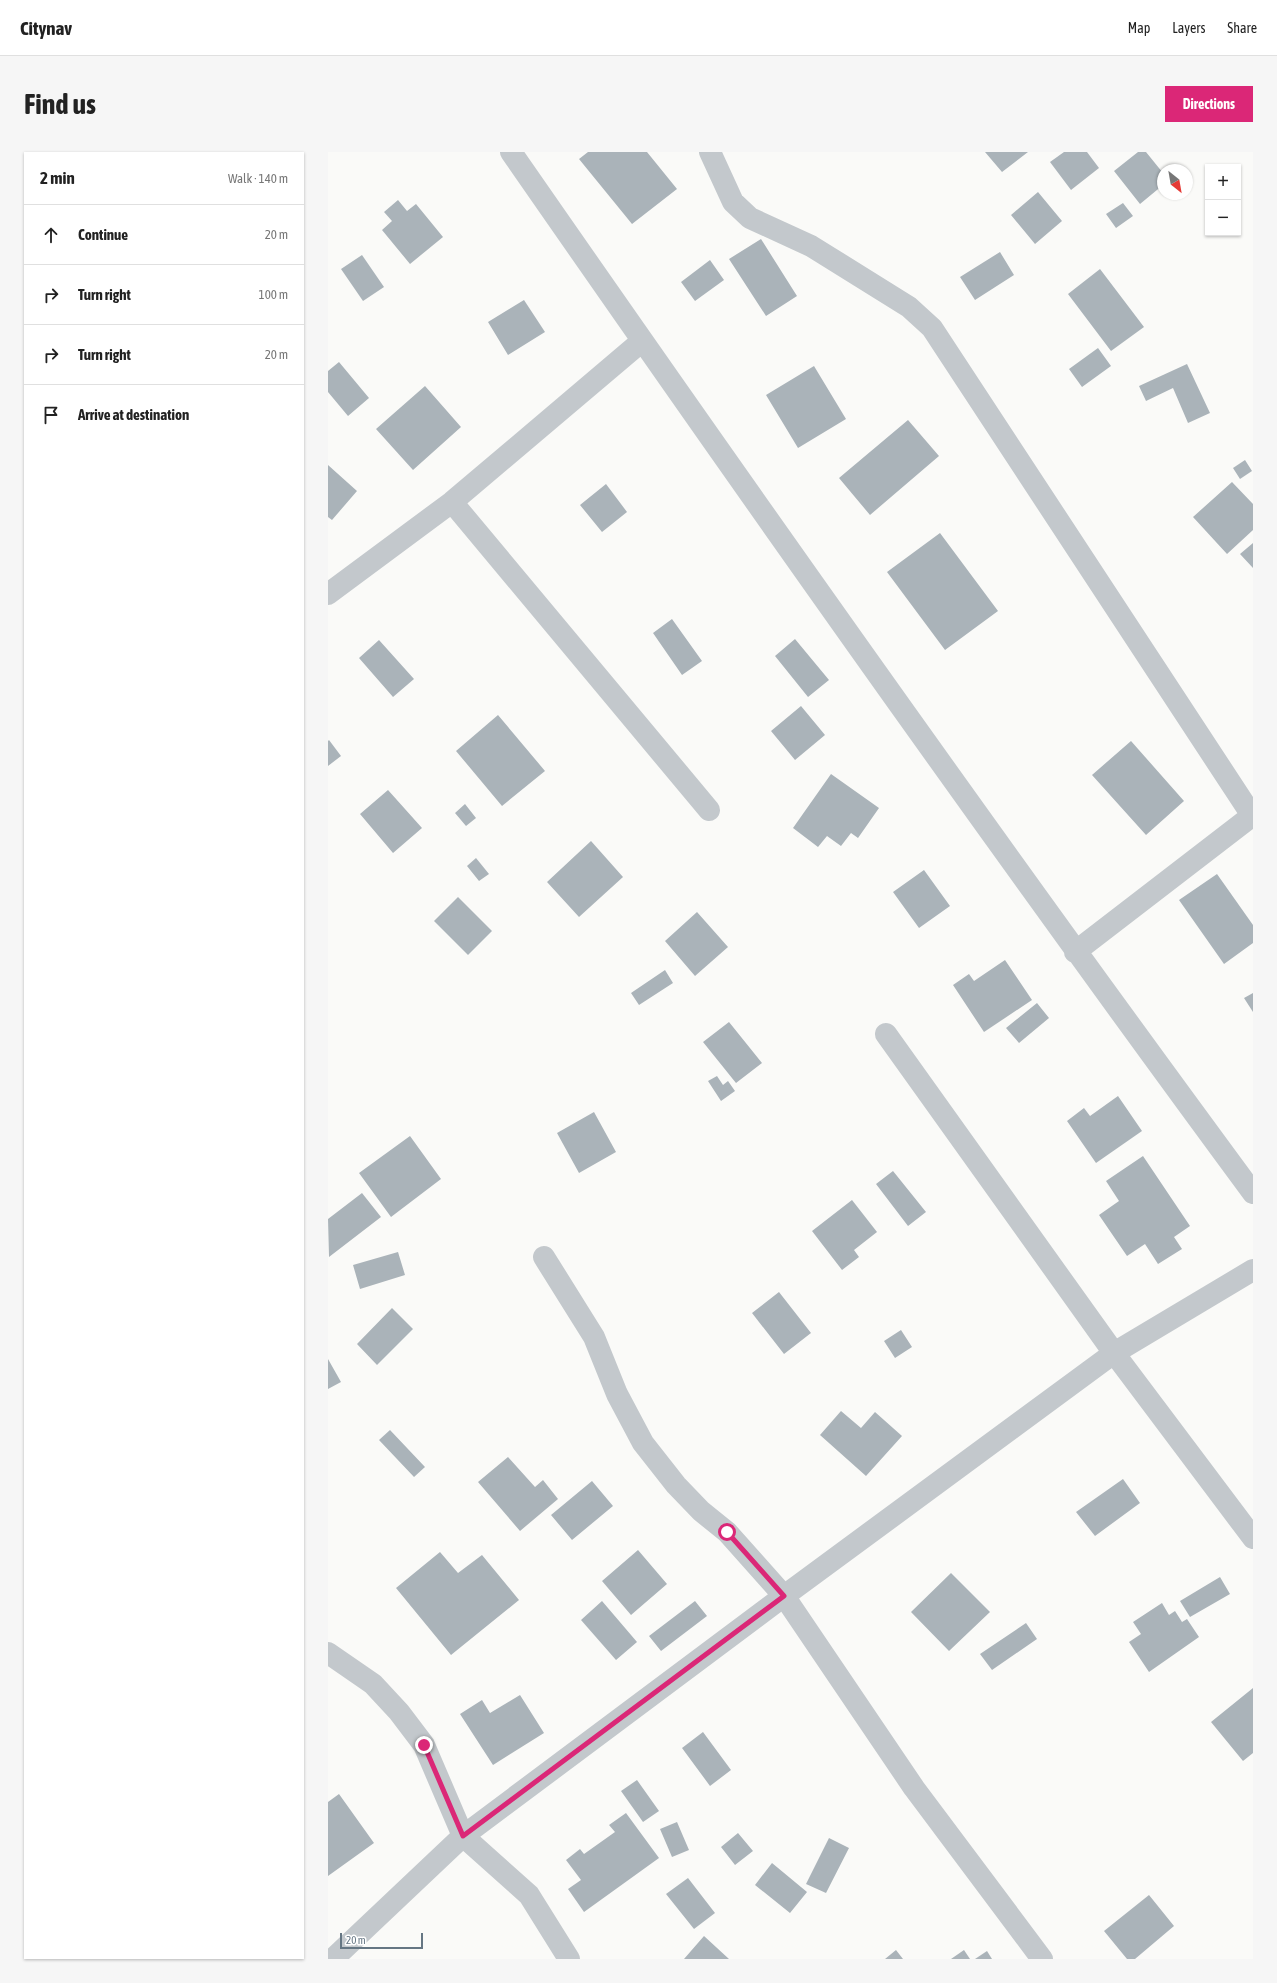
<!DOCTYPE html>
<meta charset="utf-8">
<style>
body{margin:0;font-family:"Asap Condensed",sans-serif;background:#f6f6f6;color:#222}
.controls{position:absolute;right:12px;top:12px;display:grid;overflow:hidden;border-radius:0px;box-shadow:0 1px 3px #0004}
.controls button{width:36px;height:36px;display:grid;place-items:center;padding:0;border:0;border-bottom:1px solid #e0e0e0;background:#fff;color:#222;font:20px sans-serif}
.compass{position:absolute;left:829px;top:12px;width:36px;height:36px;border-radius:50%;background:#fff;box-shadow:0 1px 3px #0004;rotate:149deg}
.scale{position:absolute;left:12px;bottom:10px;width:83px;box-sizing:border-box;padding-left:4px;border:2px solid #657683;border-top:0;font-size:11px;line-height:14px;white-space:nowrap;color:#657683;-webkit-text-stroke:3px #fff;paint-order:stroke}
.stop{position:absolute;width:12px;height:12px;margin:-9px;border:3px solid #db2777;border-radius:50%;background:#fff}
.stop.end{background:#db2777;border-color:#fff;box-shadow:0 1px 4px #0008}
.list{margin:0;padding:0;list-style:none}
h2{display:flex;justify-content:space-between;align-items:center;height:52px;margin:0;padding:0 16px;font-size:17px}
h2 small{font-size:13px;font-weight:400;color:#767676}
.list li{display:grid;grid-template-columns:26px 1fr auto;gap:12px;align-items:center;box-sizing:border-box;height:60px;padding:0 16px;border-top:1px solid #e0e0e0}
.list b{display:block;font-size:15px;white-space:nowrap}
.list em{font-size:13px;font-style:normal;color:#767676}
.icon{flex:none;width:22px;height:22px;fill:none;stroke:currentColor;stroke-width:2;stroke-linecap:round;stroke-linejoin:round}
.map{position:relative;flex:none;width:925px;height:1807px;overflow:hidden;border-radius:0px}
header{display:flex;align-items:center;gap:24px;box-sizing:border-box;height:56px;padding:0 20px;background:#fff;border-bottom:1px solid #e0e0e0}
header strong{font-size:19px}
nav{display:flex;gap:22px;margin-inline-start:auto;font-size:14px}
.intro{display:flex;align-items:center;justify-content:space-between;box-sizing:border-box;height:96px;padding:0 24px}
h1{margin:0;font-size:28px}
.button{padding:10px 18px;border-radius:0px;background:#db2777;color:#fff;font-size:14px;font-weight:700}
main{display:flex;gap:24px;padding:0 24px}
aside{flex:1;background:#fff;border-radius:0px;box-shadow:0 1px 3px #0004}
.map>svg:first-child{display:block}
</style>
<header>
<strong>Citynav</strong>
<nav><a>Map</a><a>Layers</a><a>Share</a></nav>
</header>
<div class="intro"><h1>Find us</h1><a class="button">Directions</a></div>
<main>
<aside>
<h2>2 min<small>Walk · 140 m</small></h2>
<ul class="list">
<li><svg class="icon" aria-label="ahead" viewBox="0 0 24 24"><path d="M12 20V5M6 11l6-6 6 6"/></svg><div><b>Continue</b></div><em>20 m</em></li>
<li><svg class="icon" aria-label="right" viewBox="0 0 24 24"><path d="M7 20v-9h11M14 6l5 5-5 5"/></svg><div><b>Turn right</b></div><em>100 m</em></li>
<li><svg class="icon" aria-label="right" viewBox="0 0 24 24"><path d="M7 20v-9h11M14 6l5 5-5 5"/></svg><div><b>Turn right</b></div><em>20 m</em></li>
<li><svg class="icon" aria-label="arrive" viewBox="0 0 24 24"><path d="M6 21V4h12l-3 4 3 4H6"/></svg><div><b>Arrive at destination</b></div></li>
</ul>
</aside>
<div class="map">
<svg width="925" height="1807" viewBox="0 0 925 1807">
<rect width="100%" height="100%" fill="#fafaf8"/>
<path fill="#aab3b9" d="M260,0H319L349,37L304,72L251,7Z
M657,0H700L674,20Z
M736,0H759L771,16L743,38L722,10Z
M810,0H818L835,21V33L812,52L786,19Z
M710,40L734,69L707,92L683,63Z
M70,48L79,59L88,52L115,85L82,112L54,78L64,69L56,60Z
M795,51L805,64L788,76L778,62Z
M433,87L469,144L438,164L401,107Z
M672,100L686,123L647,148L632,125Z
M34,103L56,135L35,149L13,117Z
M382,108L396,128L367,149L353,130Z
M772,117L816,175L783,199L740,142Z
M196,148L217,180L180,203L160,170Z
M770,196L783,214L754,235L741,217Z
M11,210L41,246L20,264L0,240V219Z
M859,212L882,261L860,271L845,236L818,249L811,234Z
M486,214L518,267L470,296L438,243Z
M97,234L133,275L85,318L48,277Z
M580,268L611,304L542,363L511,326Z
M917,308L924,319L912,327L905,316Z
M0,313L29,339L4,368L0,365Z
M904,330L925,352V378L899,402L865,365Z
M278,332L299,360L274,380L252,353Z
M612,381L670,459L617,498L559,420Z
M925,391V416L912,402Z
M344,467L374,509L354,523L325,481Z
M467,487L501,528L480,545L447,504Z
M51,488L86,527L65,545L31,506Z
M473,554L497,583L467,608L443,579Z
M170,563L217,619L174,654L128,599Z
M1,588L13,604L0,614V589Z
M803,589L856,649L818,683L764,623Z
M503,622L551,656L530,686L523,681L513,694L499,684L490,695L465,676Z
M60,638L94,676L65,701L32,662Z
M137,652L148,666L138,674L127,661Z
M263,689L295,725L251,765L219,730Z
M148,706L161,722L151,729L139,714Z
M596,718L622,754L591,776L565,740Z
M889,722L925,773V791L896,812L851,748Z
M130,745L164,779L140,803L106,769Z
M369,760L400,795L367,824L337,789Z
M677,808L704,848L656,880L625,833L641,822L646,829Z
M337,818L345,831L311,853L303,841Z
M925,841V860L916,846Z
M709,851L721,866L691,891L678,876Z
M401,870L434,911L408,931L375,890Z
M389,924L395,933L400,929L407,939L393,949L380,929Z
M790,944L814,979L768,1011L739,969L756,956L762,964Z
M266,960L288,1000L251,1021L229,981Z
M82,984L113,1027L63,1065L31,1021Z
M815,1004L862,1074L846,1085L854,1097L830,1112L817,1092L799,1104L771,1063L791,1049L778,1029Z
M565,1019L598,1060L580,1074L548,1032Z
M34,1041L53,1065L1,1105L0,1067Z
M524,1048L549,1080L526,1098L531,1105L514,1118L484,1079Z
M70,1100L77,1123L32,1137L25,1113Z
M451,1140L483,1181L456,1202L424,1161Z
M64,1156L85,1177L49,1213L29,1192Z
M573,1178L584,1195L567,1206L556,1189Z
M0,1207L13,1230L0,1237Z
M513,1259L533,1276L547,1260L574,1284L538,1324L492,1283Z
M62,1278L97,1315L86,1325L51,1288Z
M180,1305L207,1335L215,1328L230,1347L192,1379L150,1330Z
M795,1327L812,1351L767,1384L748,1360Z
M264,1329L285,1354L244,1388L223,1363Z
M310,1398L339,1432L303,1463L274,1429Z
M112,1400L130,1421L154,1403L191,1448L123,1503L68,1436Z
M623,1421L662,1460L621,1499L583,1460Z
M892,1425L902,1442L862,1465L852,1449Z
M274,1449L309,1490L288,1508L253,1468Z
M367,1449L379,1464L333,1499L321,1484Z
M834,1451L841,1463L847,1459L854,1470L859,1467L871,1485L821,1520L801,1490L813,1482L805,1470Z
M698,1471L709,1487L664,1518L652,1502Z
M925,1536V1601L915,1609L883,1570Z
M192,1543L216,1581L165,1613L132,1562L154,1548L162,1561Z
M375,1580L403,1618L382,1634L354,1596Z
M309,1628L331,1659L315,1670L293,1639Z
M11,1642L46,1691L0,1724V1650Z
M298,1661L331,1706L256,1760L240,1737L253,1728L238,1708L252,1697L256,1702L287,1680L281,1673Z
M349,1670L361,1698L344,1705L332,1677Z
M410,1681L425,1699L407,1713L393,1695Z
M501,1686L521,1696L498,1741L478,1732Z
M444,1711L479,1740L462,1761L427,1733Z
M360,1726L387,1761L366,1777L338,1742Z
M821,1743L846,1774L807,1807H799L776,1779Z
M376,1784L401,1807H356Z
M568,1798L575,1807H557Z
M636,1798L642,1807H623Z
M659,1799L664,1807H647Z"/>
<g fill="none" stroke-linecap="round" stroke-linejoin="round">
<path stroke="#c3c8cc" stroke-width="22" d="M183,0C426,350 672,698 925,1041
M382,0L405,50L422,66L483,94L581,155L604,176L925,665
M124,350L381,658
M0,442L124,350L314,189
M747,800L925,663
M558,882L786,1201L925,1386
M216,1105L266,1185L289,1242L315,1291L348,1333L373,1359L399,1380L456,1444L586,1636L714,1807
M0,1501L45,1532L71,1560L96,1593L135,1684L201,1743L241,1807
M5,1807L135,1684L456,1444L786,1201L925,1118"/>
</g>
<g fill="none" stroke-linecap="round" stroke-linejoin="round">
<path stroke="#db2777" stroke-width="5" d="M96,1593L135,1684L456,1444L399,1380"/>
</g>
</svg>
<div class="controls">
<button>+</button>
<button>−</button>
</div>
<svg class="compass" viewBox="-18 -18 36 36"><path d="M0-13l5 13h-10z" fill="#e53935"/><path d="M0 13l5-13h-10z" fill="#767676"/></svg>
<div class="scale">20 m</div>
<div class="stop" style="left:399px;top:1380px"></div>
<div class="stop end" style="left:96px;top:1593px"></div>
</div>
</main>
